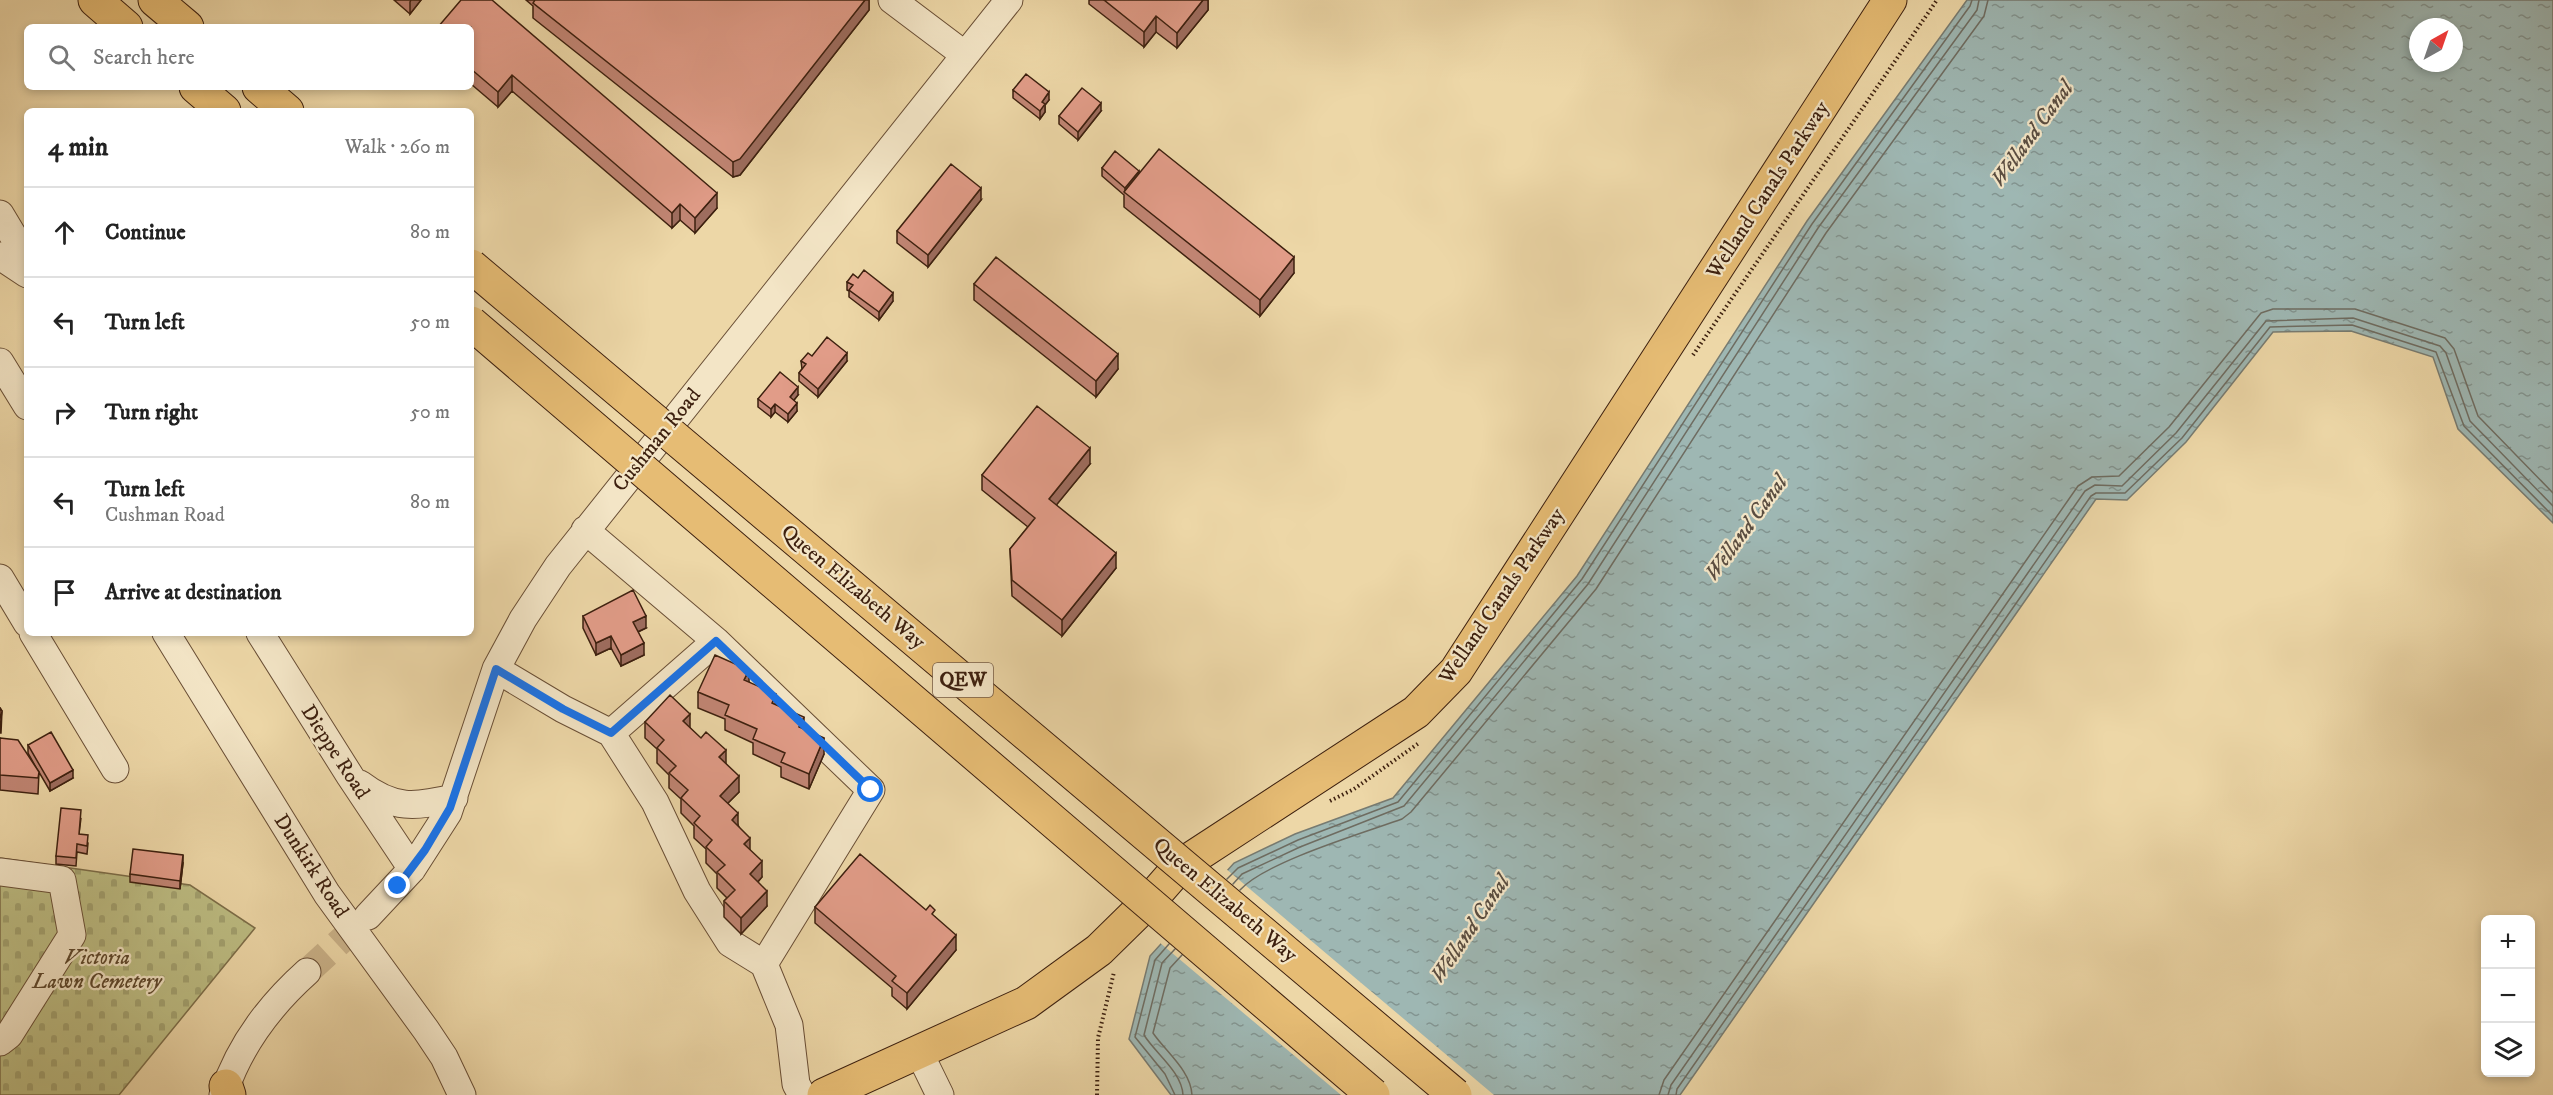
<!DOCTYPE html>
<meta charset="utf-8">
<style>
body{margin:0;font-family:"IM FELL DW Pica",serif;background:#f6f6f6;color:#222}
.controls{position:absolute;right:18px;bottom:18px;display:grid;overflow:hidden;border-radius:9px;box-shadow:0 3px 9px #0003}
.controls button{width:54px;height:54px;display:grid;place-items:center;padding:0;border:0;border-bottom:2px solid #e0e0e0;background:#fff;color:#222;font:30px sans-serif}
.compass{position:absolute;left:2409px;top:18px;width:54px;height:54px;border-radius:50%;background:#fff;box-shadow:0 3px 9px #0003;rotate:40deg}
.stop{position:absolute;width:18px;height:18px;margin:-14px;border:4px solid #1a73e8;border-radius:50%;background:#fff}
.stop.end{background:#1a73e8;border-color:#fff;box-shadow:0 2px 6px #0008}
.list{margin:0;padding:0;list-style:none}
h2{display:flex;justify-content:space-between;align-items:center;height:78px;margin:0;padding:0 24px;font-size:26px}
h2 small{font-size:20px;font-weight:400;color:#767676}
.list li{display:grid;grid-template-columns:39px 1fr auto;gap:18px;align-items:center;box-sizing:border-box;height:90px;padding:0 24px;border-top:2px solid #e0e0e0}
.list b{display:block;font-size:22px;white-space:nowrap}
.list p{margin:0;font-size:20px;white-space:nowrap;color:#767676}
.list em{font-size:20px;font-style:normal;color:#767676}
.icon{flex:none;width:33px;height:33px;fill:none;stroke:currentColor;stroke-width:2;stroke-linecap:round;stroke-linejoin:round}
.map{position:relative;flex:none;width:2553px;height:1095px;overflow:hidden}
.search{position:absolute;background:#fff;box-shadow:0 3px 9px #0003;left:24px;top:24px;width:450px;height:66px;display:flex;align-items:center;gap:15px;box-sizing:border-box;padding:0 21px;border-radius:9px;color:#767676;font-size:22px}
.panel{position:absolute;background:#fff;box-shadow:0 3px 9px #0003;left:24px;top:108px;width:450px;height:528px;border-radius:9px}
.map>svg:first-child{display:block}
</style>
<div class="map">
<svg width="2553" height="1095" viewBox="0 0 2553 1095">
<defs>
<pattern id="cemetery-stones" width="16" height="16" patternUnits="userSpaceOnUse" patternTransform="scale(1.5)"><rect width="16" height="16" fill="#bdbd83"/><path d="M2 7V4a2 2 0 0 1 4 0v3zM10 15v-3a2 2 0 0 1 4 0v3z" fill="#a3a270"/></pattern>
<pattern id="water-ripples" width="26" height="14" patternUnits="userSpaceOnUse" patternTransform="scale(1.5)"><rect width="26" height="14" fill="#9eb7b3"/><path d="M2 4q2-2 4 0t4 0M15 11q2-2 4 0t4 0" fill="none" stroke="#829490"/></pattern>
</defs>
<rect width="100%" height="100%" fill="#edd7a7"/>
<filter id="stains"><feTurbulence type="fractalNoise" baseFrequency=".00333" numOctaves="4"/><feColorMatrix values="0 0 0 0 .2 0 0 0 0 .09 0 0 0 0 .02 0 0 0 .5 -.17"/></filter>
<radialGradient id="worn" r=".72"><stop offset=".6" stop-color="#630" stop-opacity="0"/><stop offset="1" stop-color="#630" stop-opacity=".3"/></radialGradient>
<path fill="url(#cemetery-stones)" stroke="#7d6e49" stroke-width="1.5" d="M0,858L190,885L255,928L119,1095H0Z"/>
<path fill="url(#water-ripples)" stroke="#777b71" stroke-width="1.5" fill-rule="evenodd" d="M1967,0H2553V523L2458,429L2433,357L2351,331L2273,332L2186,442L2127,500L2096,499L1680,1095H1171L1129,1039L1150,956L1234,863L1295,834L1393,798L1577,576L1807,221ZM2418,27H2454V63H2418Z"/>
<path fill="#edd7a7" d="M1225,868L1494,1095H1341L1159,942Z"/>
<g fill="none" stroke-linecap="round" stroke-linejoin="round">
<path stroke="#6e6c61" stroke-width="1.5" d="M1227,879L1238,868L1298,840L1398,802L1582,579L1812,224L1970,6L1972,0
M1233,884L1242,874L1300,847L1404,806L1588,584L1818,228L1977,10L1979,0
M1240,890C1265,862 1363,833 1402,819L1411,812L1596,589L1826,233L1984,16L1988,0
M1169,944L1155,960L1135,1037L1165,1074L1175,1095
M1175,949L1162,963L1144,1035C1155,1053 1182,1072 1183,1095
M1182,955L1170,968L1153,1033C1166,1052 1191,1071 1192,1095
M1659,1095L1664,1080L2078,486L2092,477L2119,476L2169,427L2261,313L2273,309H2355L2445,338L2454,349L2478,416L2553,493
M1668,1095L1671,1085L2085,491L2095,485L2122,486L2176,433L2266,321L2353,318L2440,346L2446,353L2470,421L2553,506
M1676,1095L1677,1089L2091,496L2096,493H2125L2182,438L2270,327L2352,325L2436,352L2464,426L2553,516"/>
<path stroke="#cab289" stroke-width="27" stroke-dasharray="27 14" stroke-linecap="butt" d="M307,972L368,916"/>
<g stroke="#694e35" stroke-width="29">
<path id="minor" d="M892,0L965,55
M0,214L27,259
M0,256L27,274
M0,362L27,406
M585,530L716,641L871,790L764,964
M0,578L27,623
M33,633L115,769
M166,633L327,894L426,1030L444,1057L462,1095
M260,633L350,776L412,869
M496,669L563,709L611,733L655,802L697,891L730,943L764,964L789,1025L796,1084L802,1095
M611,733L716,641
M360,784C394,810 415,807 454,798
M0,872L62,880L72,935L9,1035L0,1042
M368,916L412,869L448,813L496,669L523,619L558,566L1009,0
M919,1052L940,1095
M223,1095C239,1046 269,1006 307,972"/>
</g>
<g stroke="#3d200f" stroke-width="35">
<path id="major" d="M226,1086L229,1095
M824,1095L1026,1003L1099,950L1152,898L1180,866L1416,712L1456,671L1890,0"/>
</g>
<g stroke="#3d200f" stroke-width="35">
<path id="highway" d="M95,0L126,27
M155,0L187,27
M196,87L224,111
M259,87L287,111"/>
</g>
<path stroke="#3d200f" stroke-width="4" stroke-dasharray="1.5 3" stroke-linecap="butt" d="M1693,355L1937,0
M1330,801L1354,789L1419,743
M1097,1095L1098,1038L1114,972"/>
<use href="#minor" stroke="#f3e5c6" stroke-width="27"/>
<use href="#major" stroke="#e6bc74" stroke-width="33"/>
<use href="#highway" stroke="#e6bc74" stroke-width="33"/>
<g stroke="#3d200f" stroke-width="35" stroke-linecap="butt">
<path id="highway-bridge" d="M471,266L1455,1095
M471,323L1373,1095"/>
</g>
<use href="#highway-bridge" stroke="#e6bc74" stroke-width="33"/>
</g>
<path fill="#c28675" stroke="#3d200f" stroke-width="1.5" d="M394,0H421L410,14Z
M526,0H869V10L740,175L733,177L533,18V6Z
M1089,0H1208V10L1177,48L1156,32L1144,47L1089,4Z
M471,27L717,208L695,233L680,220L672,228L512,91L498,107L471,84Z
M1013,90L1049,100L1045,105V112L1040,119L1013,98Z
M1101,111L1078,140L1059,124V116Z
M1102,168L1139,174L1294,273L1260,316L1124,207V195L1102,176Z
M981,200L928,267L897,243V231Z
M847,282L893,301L879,320L849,297V291L847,290Z
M974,284L1118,369L1096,397L974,300Z
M812,356L847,361L818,397L799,381V373L802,369L801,361Z
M798,395L794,400L797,411L788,422L775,412L771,417L758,407V399Z
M1090,464L1056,505L1116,568L1062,636L1012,596L1010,549L1028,527L982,490V475Z
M583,616L646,628L638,632L644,655L621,666L611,648L596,655L583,628Z
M749,682L804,729L824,754L809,789L781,777V767L753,754V743L725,730V719L698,708V692Z
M0,708L2,711L1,733H0Z
M645,722L690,728L726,764L739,792L728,803L762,877L758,882L767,906L741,934L724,917V901L727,898L717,888V874L706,863V849L694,838V826L681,813V799L669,788V775L657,763V749L645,738Z
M0,738L38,771L28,753V745L73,778L50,791L39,772L38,794L0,790Z
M81,818L79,834L88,843L87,854L77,852L76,866L56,864V856Z
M183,863L180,889L130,882V874Z
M815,907L935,917L956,950L907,1009L892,996V988L815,923Z"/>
<path fill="#9e6d5f" stroke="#3d200f" stroke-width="1.5" d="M411,0H421L410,14V2Z
M865,0H869V10L740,175L733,177V162Z
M1203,0H1208V10L1177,48V33Z
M1156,16V32L1144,47V32Z
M512,75V91L498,107V92Z
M1049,92V100L1045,105V112L1040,119V111L1042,102Z
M1101,103V111L1078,140V132Z
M1139,171V179L1125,192V188Z
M981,188V200L928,267V255Z
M717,193V208L695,233V218Z
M680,204V220L672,228V213Z
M1294,257V273L1260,316V300Z
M893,293V301L879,320V312Z
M847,353V361L818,397V389Z
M1118,354V369L1096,397V381Z
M798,387V395L790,405V397Z
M797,403V411L788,422V414Z
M775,404V412L771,417V409Z
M1090,448V464L1049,514V499Z
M1116,553V568L1062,636V620Z
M646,616V628L633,634V622Z
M611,636V648L596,655V643Z
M644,643V655L621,666V655Z
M749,670V686L744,680Z
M776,694V709L772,703Z
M690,714V729L683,721Z
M804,717V733L799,727Z
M824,738V754L809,789V774Z
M726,750V766L719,757Z
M73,770V778L50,791V783Z
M739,776V792L720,811V796Z
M738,813V829L732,820Z
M750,838V853L744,844Z
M183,855V863L180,889V881Z
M762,861V877L750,890V874Z
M767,891V906L741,934V918Z
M956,935V950L907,1009V993Z"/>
<path fill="#e19c88" stroke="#3d200f" stroke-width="1.5" d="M461,0H492L717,193L695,218L680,204L672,213L512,75L498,92L471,69V27H438Z
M535,0H865L740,159L733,162L533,3Z
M1104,0H1203L1177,33L1156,16L1144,32Z
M1026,74L1049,92L1042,102L1045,104L1040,111L1013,90Z
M1082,88L1101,103L1078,132L1059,116Z
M1159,149L1294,257L1260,300L1124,192Z
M1115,151L1139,171L1125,188L1102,168Z
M951,164L981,188L928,255L897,231Z
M996,257L1118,354L1096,381L974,284Z
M864,270L893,293L879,312L849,290L853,285L847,282L853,274L858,278Z
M827,337L847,353L818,389L799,373L806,364L801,361L808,353L812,356Z
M780,372L798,387L790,397L797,403L788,414L775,404L771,409L758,399Z
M1037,406L1090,448L1049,499L1116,553L1062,620L1012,580L1010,549L1035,518L982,475Z
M633,590L646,616L633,622L644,643L621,655L611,636L596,643L583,616Z
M715,655L749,670L744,680L776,694L772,703L804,717L799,727L824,738L809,774L781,762L785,753L753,739L757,729L725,715L729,705L698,692Z
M670,695L690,714L683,721L701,738L706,732L726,750L719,757L739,776L720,796L738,813L732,820L750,838L744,844L762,861L750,874L767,891L741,918L724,901L735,890L717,872L725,865L706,847L712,840L694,823L700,816L681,798L688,790L669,773L676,766L657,748L664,740L645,722Z
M0,708L2,711L1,718L0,717Z
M51,732L73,770L50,783L28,745Z
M0,738L18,740L39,772L38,778L0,775Z
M61,808L81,810L79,834L88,835L87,846L77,844L76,858L56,856Z
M133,849L183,855L180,881L130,874Z
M860,854L926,910L930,905L935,910L932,914L956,935L907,993L892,981L896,976L815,907Z"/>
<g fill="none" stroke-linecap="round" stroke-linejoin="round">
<path stroke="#1a73e8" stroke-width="8" d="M398,886L425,850L450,808L496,669L563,709L611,733L716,641L871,790"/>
</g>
<g text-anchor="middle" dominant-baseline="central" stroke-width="4.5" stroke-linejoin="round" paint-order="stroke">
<rect fill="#f3e5c6" stroke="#745b46" stroke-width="1.5" x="933" y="663" width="60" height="34" rx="4.5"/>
<g font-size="20" font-weight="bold" fill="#3d200f">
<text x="963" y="680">QEW</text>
</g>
<g font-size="21" fill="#3d200f" stroke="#f3e5c6">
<text transform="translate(1768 190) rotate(-57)">Welland Canals Parkway</text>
<text transform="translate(657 440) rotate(-51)">Cushman Road</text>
<text transform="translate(853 587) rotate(40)">Queen Elizabeth Way</text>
<text transform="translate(1502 596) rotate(-56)">Welland Canals Parkway</text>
<text transform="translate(335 752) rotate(57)">Dieppe Road</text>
<text transform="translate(311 866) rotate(57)">Dunkirk Road</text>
<text transform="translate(1225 900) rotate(40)">Queen Elizabeth Way</text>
</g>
<g font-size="21" font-style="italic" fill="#5d472c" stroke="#f3e5c6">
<text x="97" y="958">Victoria<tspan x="97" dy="24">Lawn Cemetery</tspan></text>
</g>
<g font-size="22" font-style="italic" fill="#5a4d40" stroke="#f3e5c6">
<text transform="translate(2032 134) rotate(-54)">Welland Canal</text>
<text transform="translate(1746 528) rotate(-54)">Welland Canal</text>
<text transform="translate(1470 929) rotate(-56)">Welland Canal</text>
</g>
</g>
<rect width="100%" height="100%" filter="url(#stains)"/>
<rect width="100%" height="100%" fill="url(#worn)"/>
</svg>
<div class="controls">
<button>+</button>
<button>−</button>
<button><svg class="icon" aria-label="layers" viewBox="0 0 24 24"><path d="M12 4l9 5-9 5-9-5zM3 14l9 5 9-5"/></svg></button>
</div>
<svg class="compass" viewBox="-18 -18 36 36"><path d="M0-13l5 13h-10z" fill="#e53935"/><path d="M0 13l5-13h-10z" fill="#767676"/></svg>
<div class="stop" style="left:871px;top:790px"></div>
<div class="stop end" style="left:398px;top:886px"></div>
<div class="search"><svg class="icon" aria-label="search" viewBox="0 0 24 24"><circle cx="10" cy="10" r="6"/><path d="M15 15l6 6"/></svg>Search here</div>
<section class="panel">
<h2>4 min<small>Walk · 260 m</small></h2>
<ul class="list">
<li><svg class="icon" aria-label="ahead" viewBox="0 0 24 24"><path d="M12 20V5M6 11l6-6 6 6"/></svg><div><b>Continue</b></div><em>80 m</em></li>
<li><svg class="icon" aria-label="left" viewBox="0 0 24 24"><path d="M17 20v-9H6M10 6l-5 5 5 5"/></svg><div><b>Turn left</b></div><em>50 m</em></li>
<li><svg class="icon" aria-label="right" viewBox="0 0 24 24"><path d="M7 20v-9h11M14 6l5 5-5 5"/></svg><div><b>Turn right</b></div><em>50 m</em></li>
<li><svg class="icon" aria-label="left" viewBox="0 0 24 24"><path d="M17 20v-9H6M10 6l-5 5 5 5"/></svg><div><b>Turn left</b><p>Cushman Road</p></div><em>80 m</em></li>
<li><svg class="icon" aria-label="arrive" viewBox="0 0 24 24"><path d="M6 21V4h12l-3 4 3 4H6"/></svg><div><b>Arrive at destination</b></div></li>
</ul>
</section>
</div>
